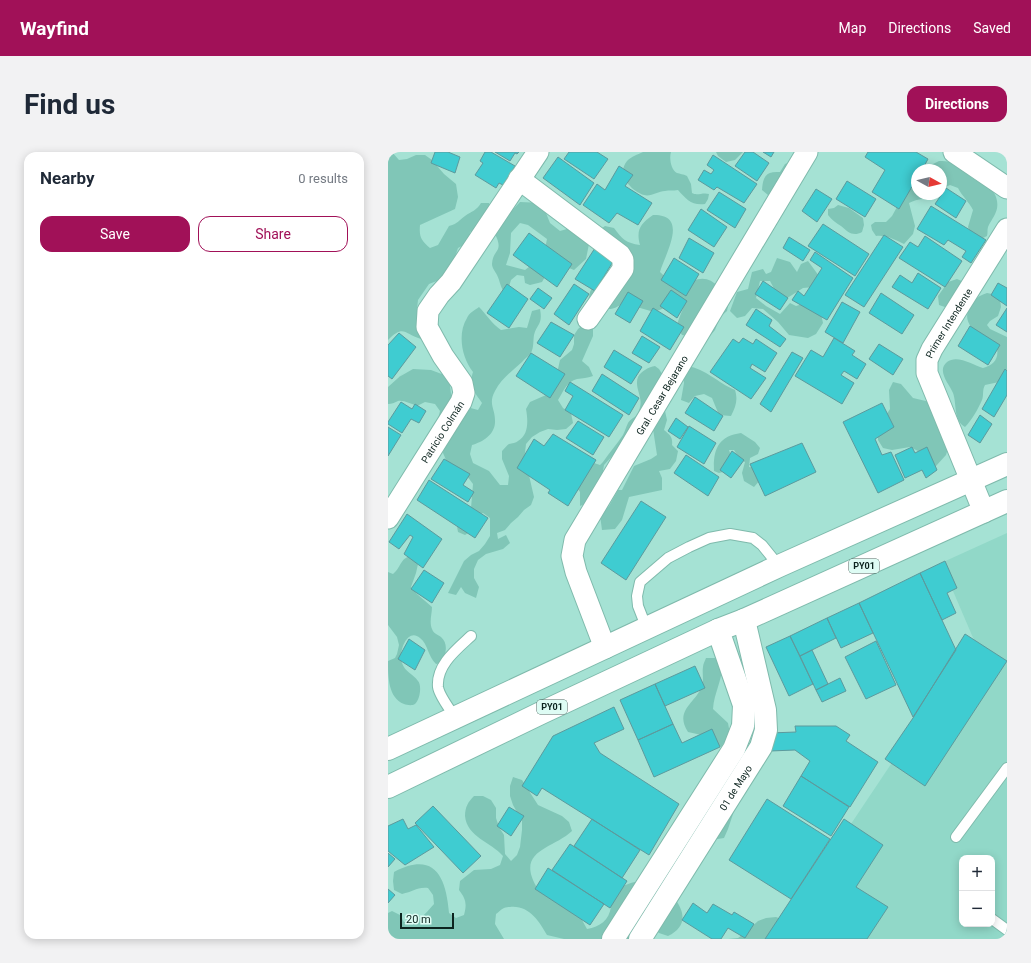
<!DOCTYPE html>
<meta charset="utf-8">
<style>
body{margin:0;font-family:Roboto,sans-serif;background:#f2f2f3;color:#1f2937}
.controls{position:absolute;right:12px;bottom:12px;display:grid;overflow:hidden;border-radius:8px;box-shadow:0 2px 10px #0003}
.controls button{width:36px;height:36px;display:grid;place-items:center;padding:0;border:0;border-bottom:1px solid #e0e1e3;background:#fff;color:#1f2937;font:20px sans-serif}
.compass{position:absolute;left:523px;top:12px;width:36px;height:36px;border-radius:50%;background:#fff;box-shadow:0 2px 10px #0003;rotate:98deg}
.scale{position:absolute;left:12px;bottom:10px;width:54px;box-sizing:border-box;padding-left:4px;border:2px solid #0c241f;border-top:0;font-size:11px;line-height:14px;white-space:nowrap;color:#0c241f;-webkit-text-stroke:3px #defcf4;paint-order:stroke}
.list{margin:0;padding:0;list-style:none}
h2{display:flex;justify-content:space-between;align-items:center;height:52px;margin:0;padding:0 16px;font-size:17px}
h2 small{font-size:13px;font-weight:400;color:#747a83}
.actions{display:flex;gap:8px;padding:12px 16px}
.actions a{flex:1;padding:9px 0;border:1px solid #a11158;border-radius:12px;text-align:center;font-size:14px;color:#a11158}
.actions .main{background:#a11158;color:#fff}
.map{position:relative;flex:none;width:619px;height:787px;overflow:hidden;border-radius:12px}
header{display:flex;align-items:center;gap:24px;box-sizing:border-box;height:56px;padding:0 20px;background:#a11158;color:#fff}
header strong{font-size:19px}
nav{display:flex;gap:22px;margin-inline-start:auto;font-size:14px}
.intro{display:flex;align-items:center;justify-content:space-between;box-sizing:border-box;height:96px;padding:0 24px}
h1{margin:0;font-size:28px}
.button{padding:10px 18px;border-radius:12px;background:#a11158;color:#fff;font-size:14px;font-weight:700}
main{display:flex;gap:24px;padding:0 24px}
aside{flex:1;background:#fff;border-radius:12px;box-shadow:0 2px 10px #0003}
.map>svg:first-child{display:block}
</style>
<header>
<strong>Wayfind</strong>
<nav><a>Map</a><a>Directions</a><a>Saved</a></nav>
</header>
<div class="intro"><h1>Find us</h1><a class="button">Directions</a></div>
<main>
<aside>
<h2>Nearby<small>0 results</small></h2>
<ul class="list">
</ul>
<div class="actions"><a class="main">Save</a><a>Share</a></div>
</aside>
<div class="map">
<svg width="619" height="787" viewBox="0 0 619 787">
<rect width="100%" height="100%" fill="#a5e2d4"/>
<path fill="#91d8c8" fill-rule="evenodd" d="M619,381V787H386L586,488L553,411ZM574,706H604V772H574Z"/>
<path fill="#80c6b7" d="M0,0H4L11,8L19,7L28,3H37L44,8L56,22L68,32L70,45L67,57L32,73C31,85 33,88 42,96L50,93L61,74C71,71 70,69 77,64C84,59 88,59 93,51H101L102,60L93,74L82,80L81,90L70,96L63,117L59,125L41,132L30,148L29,157L35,178L33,187C16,182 16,172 0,188Z
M255,0H283C281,6 283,18 289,21C292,22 295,22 299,24L303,32L304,41C309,44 315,40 321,42L320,47L317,52C304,54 298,47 290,38C285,39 281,38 277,39C270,39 263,45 256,43C243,39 228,22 239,9C244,4 249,3 255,0Z
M328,0H355L347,8L338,10L330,4Z
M551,9C570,9 570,15 583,25C593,33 607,34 609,49C611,60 604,66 600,75C599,78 600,81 599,84L591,88L583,84L580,75L585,58C581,50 574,44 570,36L562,33L553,37V18H539L543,13Z
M402,10L381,48L380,43L374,38C375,24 378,19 392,20L397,12Z
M529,31V42H548C539,48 530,46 521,51L527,74L525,82L516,92C507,88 499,83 488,84L484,78L483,73L487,70H498L504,64L514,46Z
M132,50L154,51L162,71L172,79L179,77H189L201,92L198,107L186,118L176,114L157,97L159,87L140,73L132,71L123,81L122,101L118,113L137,118L146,111L158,123L154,130L142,133L137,131L136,124L129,123L123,128L120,138L116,140C112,134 112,129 109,123C107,119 104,116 104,112C105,96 117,101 106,80L115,68Z
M450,53L461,56L475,66L476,73L474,80C465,85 460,80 453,74C448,71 444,68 440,63V57L446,56Z
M265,63C302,62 277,102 272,120L291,138C296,135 300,131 305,129C323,121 333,137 341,149L339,159L332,165L327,178L321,185L312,186L294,183L289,175C290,166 295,159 297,150H280L274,157L266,160L235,151C221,162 214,156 200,149L202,140L207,130L216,129L229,116L210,79L217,74L226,76C234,87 238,91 252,93C248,78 252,72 265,63Z
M389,106L402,110L409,120L413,112L420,109L431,124L427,135L415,136L393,150L382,129H372L368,146L378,154L392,162L402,151L408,154L421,150L432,157L435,171L428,182L420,186L401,183L390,170L375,157L364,156L357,164L349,166L342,159L349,140L360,137L364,120L375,117L378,122L383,120Z
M569,127L576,130L560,156L551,153L550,144L560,130Z
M599,141L609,143L612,146L613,155L610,164L602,169L599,173L602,177L619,185V223L611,230L597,233C594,238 596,243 594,248C590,257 584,268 577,275C565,268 569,252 565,241C562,233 548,219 559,210C569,202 585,213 595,216C605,213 611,208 609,196L584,176C572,163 584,145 599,141Z
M91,155C99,163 104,172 113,178L131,175L139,176L144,159L152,157C155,173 149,171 146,183C145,189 146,195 143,201C141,204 136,207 134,210C124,219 113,227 107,239C100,252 107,256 107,268C108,282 95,290 84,293L82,302L85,311L101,319L112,333H120L121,324L114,307V299C116,297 119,293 121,292C124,291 128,291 130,289C141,283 140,268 138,257L142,250L158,243L168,226L172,208L184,198L186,192V183L190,177L196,172L205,175V184L194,209L201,215L205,224C199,226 195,226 189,227C179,229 175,240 170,248L175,256L183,261L185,271L178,277L169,278L160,277L152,280L144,285L138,292L136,310L140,319L146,345L143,353L136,358L130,365L123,371L117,378L109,381L110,387L118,383L122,391L115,397L98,402L90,408L86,417V426L91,435L88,446L77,441L73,435L68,443L60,441L76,409L83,403L91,399L97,392L102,384V366L95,361L88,365L85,378L77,383L70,380L68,369L83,356L85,332L79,324L65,314L58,308L55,301L56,292L48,276L52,259L47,252L37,250L29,254C23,252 16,248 10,249C6,251 4,252 0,252V235L19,218L11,225L25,217L43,218L59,224L62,233L64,251L90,258L94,251C86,239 80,235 85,220C74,206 69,182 79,166C81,161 87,158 91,155Z
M267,214L271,217L276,225L241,290L226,302L216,313L211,342L201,350L192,354V340L186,332L203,310L212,313L215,310C221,301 229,292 235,283C237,279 238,275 240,271C245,264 249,267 252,255C255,245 246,235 250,225C253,219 261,215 267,214Z
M299,214C318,217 330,231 347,238C350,248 348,254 343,264L331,263L324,246L316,242L307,244L301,251L293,248L296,231L295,222Z
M505,230L513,232L525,246L542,250L561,293L558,303L548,314L539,313L530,299L522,295L504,298L495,296L490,288V280L493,271L502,257L501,238Z
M269,259H277L279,268L276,278C282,283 285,285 284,293L290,299L288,309L282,317L271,319L274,326V338L241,345L234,368L227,377L214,378L212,363L221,354L230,338H234L246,314L263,307L269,303L265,277Z
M353,281L367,290L372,296L370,302L362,306L361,315L370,316L373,327L366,335L356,329L354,321L357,310L352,308L346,298H341L344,307L338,319L331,321L326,319C325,298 330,284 353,281Z
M23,404L30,412L28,421L23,435L29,442L44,455C44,462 41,470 44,477C46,482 49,482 53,485C61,492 58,504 52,511L48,512C40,505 40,492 32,486C19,475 10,501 14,511C17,520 25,522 30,529C34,533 32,548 27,552C24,554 19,553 16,552C0,546 0,524 0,509L7,506L9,502L11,493L9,485L0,473V420L5,422C13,416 12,406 23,404Z
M318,506H327L334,512C335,527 326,541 325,557L340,571L342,582L333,595L318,584L300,580C286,558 307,552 314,534C316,528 314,521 315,515C315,512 317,509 318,506Z
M125,625L134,628L150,653L174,664L181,670L184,679C165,697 128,698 148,734L157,736L193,759L194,768L199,777C212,775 221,768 223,755C224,752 223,748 224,745C228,736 238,732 247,730L253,737L221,787H176L159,783C151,769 141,753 122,755C120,755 118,755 116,756C113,757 110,761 108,762L107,772L116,787H0V761L4,759L12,763L16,770C31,771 36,763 46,752L45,743L40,736C28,735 25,740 14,742L6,738L5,729L6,720C46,699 58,724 61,761L68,766L76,763C79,752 78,747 71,738L72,729L86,718L103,717L112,713L115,704C103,690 79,685 77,664C77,655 80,650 86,644H95L103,648L108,656V666L111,675L116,683L117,702L123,709L129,703L132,695L134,678V669L125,653L122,644V634Z
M325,639L349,650L340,677L336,686L323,688L287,747C298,762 298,775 280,784L271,781L264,775L248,787H232L262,749L269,744L317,664L318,655Z
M388,765L396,768L411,787H340L350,786L357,781L370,769L378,766Z"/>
<path fill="#3fccd1" stroke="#5c9a9d" d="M47,0H60L72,5L67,21L43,11Z
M97,0H103L127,14L115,33L111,31L108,36L87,23L95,11L92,9Z
M107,0H131L129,2L127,1L122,9Z
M181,0H209L220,7L206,27L176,7Z
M357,0H365L381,11L369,29L347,14Z
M375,0H386L383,5Z
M480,0H528L540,7L534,18H529V26L511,57L484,40L497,18L477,5Z
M325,3L369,32L356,51L329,35L326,38L310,28L316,18L323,22L326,18L319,13Z
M170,5L206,31L192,53L155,26Z
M231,14L245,23L237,34L264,51L250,73L229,61L221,71L195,53L209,32L217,38Z
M459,29L488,47L477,65L448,47Z
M558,36L578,49L568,66L547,52Z
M428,37L444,47L429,70L414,59Z
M331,40L358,57L347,76L319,58Z
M543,54L598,88L583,111L574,105L578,99L560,88L556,93L529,77Z
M313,57L339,75L326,95L300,78Z
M435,72L481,102L467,124L420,94Z
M141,81L184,112L169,135L125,103Z
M496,83L515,95L476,155L457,143Z
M537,84L574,109L557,135L511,106L522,90L530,95Z
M401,85L422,98L415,109L395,96Z
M301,86L326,101L315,121L291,106Z
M207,96L226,108L207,139L187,127Z
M427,100L465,126L439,168L404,148L410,139L416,144L434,116L422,108Z
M286,106L311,122L298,144L273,128Z
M530,121L553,136L540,157L504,135L512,123L524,131Z
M375,129L400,146L392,158L367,142Z
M610,131L619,136V154L603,143Z
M119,132L140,147L121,176L99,161Z
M186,132L201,142L181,173L166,162Z
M150,136L164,146L156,157L142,147Z
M283,138L299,149L289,166L272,154Z
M240,140L255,149L242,171L227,162Z
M493,141L526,163L514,182L481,161Z
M454,150L472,160L455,191L437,180Z
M265,156L296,175L282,198L252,179Z
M619,156V180L608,173Z
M368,157L384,168L381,174L398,187L392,195L358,173Z
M163,170L186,183L172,205L149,191Z
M582,174L612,193L600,213L570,194Z
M11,181L28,195L4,227L0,224V193Z
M254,184L272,195L261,211L244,201Z
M355,186L365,192L368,187L389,201L377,220L364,212L362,216L378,226L363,247L322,220L345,187L351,191Z
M446,186L467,199L464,203L478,212L469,227L456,219L453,223L466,231L454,252L407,224L423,198L435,205Z
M491,192L515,207L505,223L481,207Z
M226,198L254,215L243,232L216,215Z
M404,200L415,206L383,260L372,252Z
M143,201L177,222L162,246L128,224Z
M617,217L619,219V243L606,265L594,257Z
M214,222L251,246L241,263L204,239Z
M182,230L235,263L221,285L177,258L185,244L177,239Z
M307,245L335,264L326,279L297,261Z
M13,250L24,257L27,252L38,259L31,271L23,267L14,281L0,272V270Z
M494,251L506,275L487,287L494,303L503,300L516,328L490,341L455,270Z
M592,263L604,272L592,291L580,283Z
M288,266L300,275L292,287L280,279Z
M190,269L216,285L205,303L178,286Z
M301,274L328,291L316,312L289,295Z
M0,275L13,283L0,304Z
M165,282L208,308L180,354L160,341L162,338L129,316L146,287L156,294Z
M414,291L428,320L377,344L362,312Z
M524,295L527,301L539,295L549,318L538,326L534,318L517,326L507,303Z
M344,299L356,308L343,326L332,318Z
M298,303L331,325L320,344L286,321Z
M56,307L82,322L75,333L86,340L80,350L43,327Z
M41,328L100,366L87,386L29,348Z
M253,349L278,365L238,428L213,411Z
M19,362L54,387L35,416L16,402L25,385L22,383L11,397L1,390Z
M557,409L569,436L559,441L568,461L554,468L532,421Z
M36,418L56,431L44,451L23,437Z
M532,421L568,498L525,565L471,451Z
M471,451L485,481L453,496L439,466Z
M439,466L448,486L412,504L402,484Z
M577,482L619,509L537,634L497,607L525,566Z
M402,484L425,532L401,544L378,495Z
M21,487L37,498L27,518L10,507Z
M488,489L508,533L478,547L457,505Z
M424,498L440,532L428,538L412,504Z
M307,514L317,536L277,554L267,532Z
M452,526L458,539L434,550L428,538Z
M267,532L285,572L250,588L232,548Z
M226,555L236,577L206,591L212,601L291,652L261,703L154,636L149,644L134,634L165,584Z
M285,572L294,591L324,577L332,595L266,625L250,588Z
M407,574H448L462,583L458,589L490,610L462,655L413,624L422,609L407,598L382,599V581L408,580Z
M413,624L461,655L443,684L395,654Z
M379,647L442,687L403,747L341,708Z
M45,654L93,704L75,721L27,671Z
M121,655L136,664L123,684L109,674Z
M15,667L20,677L28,673L46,695L17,713L0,699V674Z
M204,667L252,698L234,726L186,694Z
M456,667L495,693L468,735L500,755L479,787H377Z
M182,692L239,729L222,756L164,718Z
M0,701L7,707L0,715Z
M160,716L216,752L202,773L147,737Z
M0,737L7,743L0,751Z
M305,751L319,761L325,752L344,763L346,760L366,772L357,786L340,776L333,787H324L294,768Z"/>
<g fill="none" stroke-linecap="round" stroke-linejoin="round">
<g stroke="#7fbaac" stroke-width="12">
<path id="service" d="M259,477L250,454L249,444L252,430L280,406L301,395L321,386L342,382L365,386L374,393L391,414
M67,565C62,558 51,543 50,535C48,513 69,497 83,484
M568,685L619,616
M604,767L619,778"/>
</g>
<g stroke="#7fbaac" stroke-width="23">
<g id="minor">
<path d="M566,0L619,36"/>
<path d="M131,27L232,103L235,108V117L200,167"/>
<path id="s1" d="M596,360L539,221V208L544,197L619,77"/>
<path id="s2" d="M0,366L73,250L76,241L74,231L55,204L39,175L40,159L51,143L63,130L150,0"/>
<path id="s3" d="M217,496L188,420L184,404L187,388L419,0"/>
</g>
</g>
<g stroke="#7fbaac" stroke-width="24">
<g id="tertiary">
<path d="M225,787L346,597L355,574L356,553L330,478"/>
<path id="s4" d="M252,787L373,595L378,578L377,558L356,468"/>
</g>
</g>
<g stroke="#7fbaac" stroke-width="24">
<path id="trunk" d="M0,597L391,414L619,312
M0,635L153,561L330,478L356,468L619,349"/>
</g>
<use href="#service" stroke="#fff" stroke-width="10"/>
<use href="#minor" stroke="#fff" stroke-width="21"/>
<use href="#tertiary" stroke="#fff" stroke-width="22"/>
<use href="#trunk" stroke="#fff" stroke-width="22"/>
</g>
<g text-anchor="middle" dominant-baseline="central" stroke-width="4" stroke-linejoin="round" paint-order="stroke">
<g fill="#defcf4" stroke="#4b655f" stroke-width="1">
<rect x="461" y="407" width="30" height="14" rx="3"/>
<rect x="149" y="548" width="30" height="14" rx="3"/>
</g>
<g font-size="9" font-weight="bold" fill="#0c241f">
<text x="476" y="414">PY01</text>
<text x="164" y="555">PY01</text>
</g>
<g font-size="10" fill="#0c241f" stroke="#defcf4">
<text stroke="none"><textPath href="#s1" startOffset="206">Primer Intendente</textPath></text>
<text stroke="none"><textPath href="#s3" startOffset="283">Gral. Cesar Bejarano</textPath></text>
<text stroke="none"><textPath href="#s2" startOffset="102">Patricio Colmán</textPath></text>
<text stroke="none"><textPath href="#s4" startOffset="179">01 de Mayo</textPath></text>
</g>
</g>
</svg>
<div class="controls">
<button>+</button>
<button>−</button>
</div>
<svg class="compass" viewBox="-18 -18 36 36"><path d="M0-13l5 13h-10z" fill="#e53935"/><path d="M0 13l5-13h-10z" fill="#747a83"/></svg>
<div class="scale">20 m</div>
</div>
</main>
